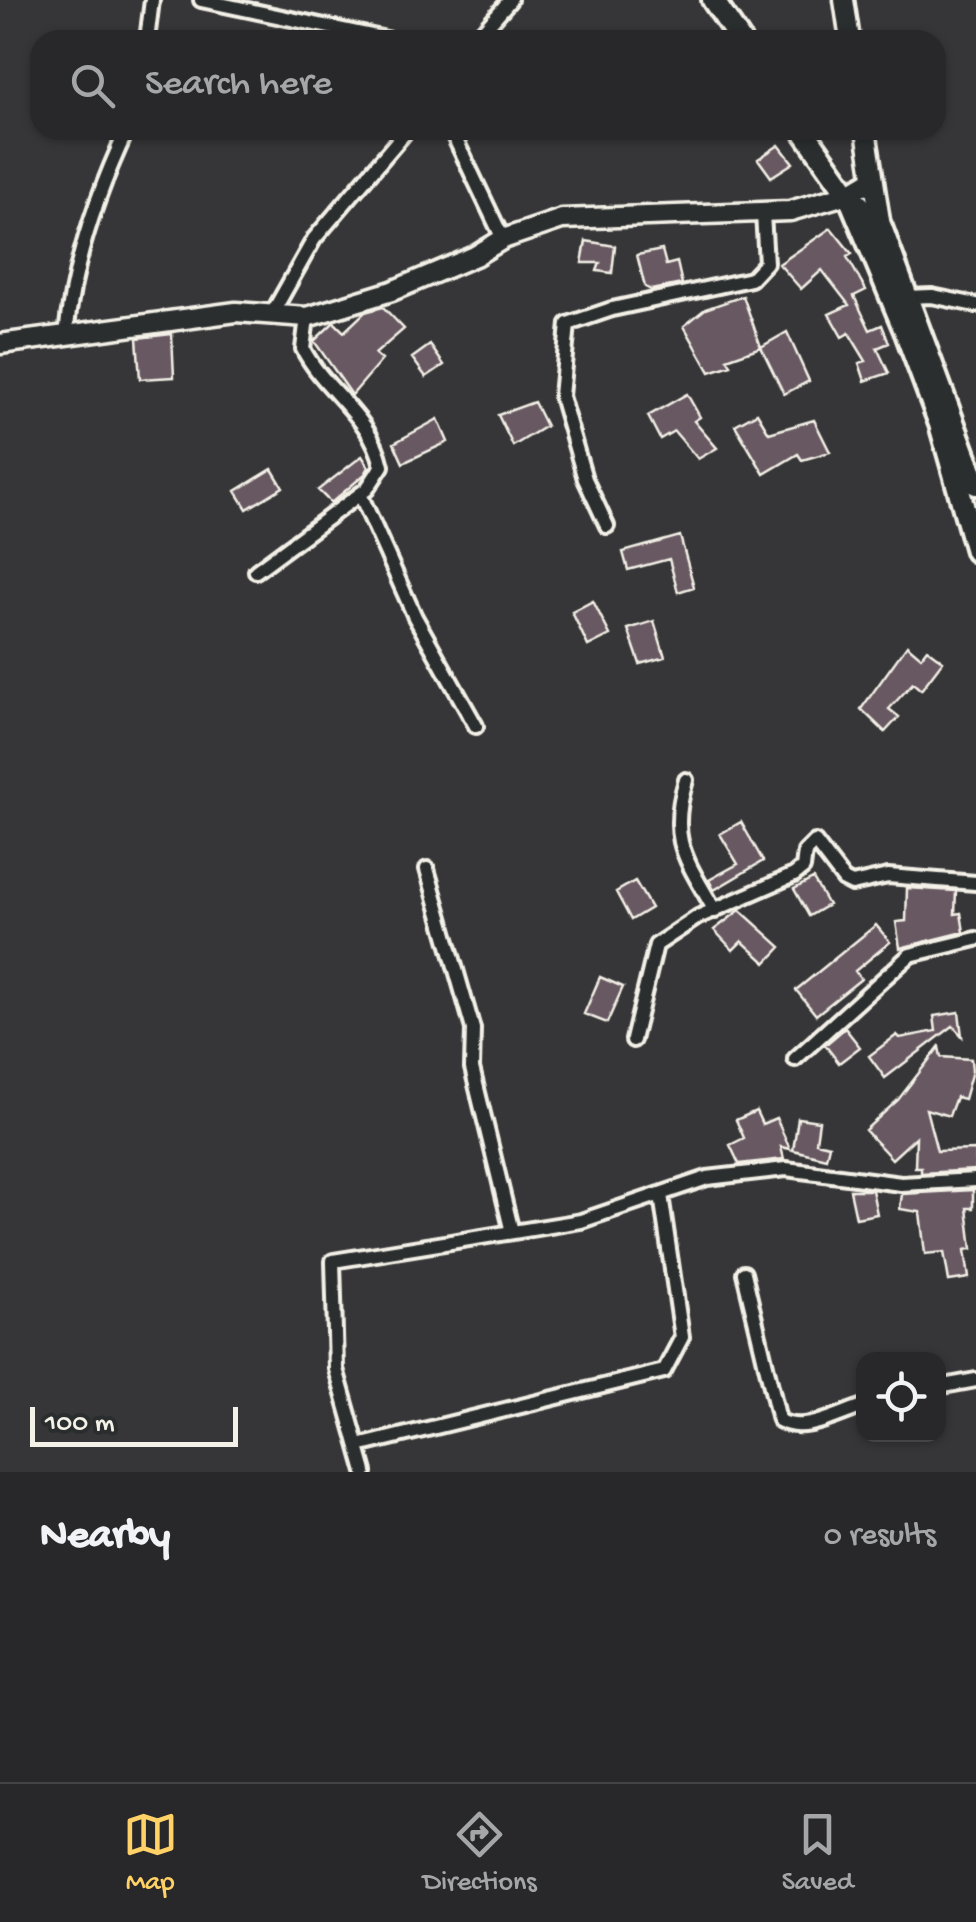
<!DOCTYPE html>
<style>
body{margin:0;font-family:"Gochi Hand",sans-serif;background:#303032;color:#f1f3f6}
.controls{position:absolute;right:30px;bottom:30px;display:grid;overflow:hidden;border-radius:20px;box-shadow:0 2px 8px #0004}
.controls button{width:90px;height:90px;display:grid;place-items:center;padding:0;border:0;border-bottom:2px solid #444447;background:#28282a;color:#f1f3f6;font:50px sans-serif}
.scale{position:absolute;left:30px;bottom:25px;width:208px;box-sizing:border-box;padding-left:10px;border:5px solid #f4f1e8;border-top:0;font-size:28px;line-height:35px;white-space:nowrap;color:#f4f1e8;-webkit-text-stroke:8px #2a2d2e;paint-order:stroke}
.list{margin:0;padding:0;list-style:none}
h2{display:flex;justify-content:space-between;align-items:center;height:130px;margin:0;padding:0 40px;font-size:42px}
h2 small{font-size:32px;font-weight:400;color:#a5a6a8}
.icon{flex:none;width:55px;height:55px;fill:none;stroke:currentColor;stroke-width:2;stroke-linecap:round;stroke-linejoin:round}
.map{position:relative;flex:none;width:976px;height:1472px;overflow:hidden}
.search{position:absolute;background:#28282a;box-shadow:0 2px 8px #0004;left:30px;right:30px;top:30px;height:110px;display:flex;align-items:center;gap:25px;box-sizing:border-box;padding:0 35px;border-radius:30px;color:#a5a6a8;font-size:38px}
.sheet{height:310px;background:#28282a}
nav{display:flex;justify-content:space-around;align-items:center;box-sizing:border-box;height:140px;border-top:2px solid #444447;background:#28282a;font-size:28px;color:#a5a6a8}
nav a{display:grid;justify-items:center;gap:5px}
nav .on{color:#ffd166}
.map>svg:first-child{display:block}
</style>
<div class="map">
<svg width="976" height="1472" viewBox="0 0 976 1472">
<rect width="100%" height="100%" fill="#363638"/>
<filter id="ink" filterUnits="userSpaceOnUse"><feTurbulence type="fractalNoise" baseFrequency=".01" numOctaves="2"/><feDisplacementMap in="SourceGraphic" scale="20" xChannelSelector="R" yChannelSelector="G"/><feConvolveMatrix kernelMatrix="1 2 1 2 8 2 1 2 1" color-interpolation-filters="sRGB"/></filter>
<g filter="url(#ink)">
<path fill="#685862" stroke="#f4f1e8" stroke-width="2.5" d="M779,145L793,163L771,177L758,159Z
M831,228L852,254L847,257L866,290L854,296L870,330L882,325L889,343L877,348L889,373L865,381L859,363L866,361L849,333L842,337L829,314L849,305L822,270L801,289L779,264Z
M586,241L615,246L612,273L597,271L600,263H582Z
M662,250L666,265L677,262L682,284L651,290L645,287L637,255Z
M743,296L761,347L727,359L731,365L710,372L684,326L705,309Z
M383,307L404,329L375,354L382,360L352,395L314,341L334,322L344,332L365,312Z
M787,332L809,381L784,394L761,347Z
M172,334L174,377L140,379L137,338Z
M430,345L444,365L426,377L412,358Z
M687,394L700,417L694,421L717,448L698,459L674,431L660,439L648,416Z
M534,402L546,426L513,446L498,415Z
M757,413L769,433L814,420L830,452L802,460L798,454L764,474L735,425Z
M438,419L448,442L403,463L394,443Z
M362,456L369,467L365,474L331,503L318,490Z
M272,469L283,487L247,509L236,491Z
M680,536L694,587L678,592L669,559L628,570L623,552Z
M593,601L610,635L588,646L572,612Z
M654,621L665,657L640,664L628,629Z
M907,645L921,657L927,649L943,661L921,690L913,683L889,709L899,717L885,732L861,709Z
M741,822L763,861L714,890L709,880L738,864L720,834Z
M813,879L828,905L809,916L794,889Z
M635,881L651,908L631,920L616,892Z
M907,888L956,891L955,914L961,913L964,932L900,948L896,922L906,921Z
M740,910L781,947L766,963L742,941L733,950L714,930Z
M876,925L890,942L855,971L861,979L816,1015L796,990Z
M600,977L623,987L607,1023L584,1014Z
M959,1012L962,1036L953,1026L885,1078L869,1056L897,1035L900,1038L936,1031L934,1016Z
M845,1028L860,1047L839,1063L825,1045Z
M939,1047L941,1057L971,1059L972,1071L964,1099L956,1097L949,1116L926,1109L937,1151L976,1150V1170L921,1173V1167H915L916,1137L892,1159L865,1130L898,1100Z
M756,1111L762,1124L776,1118L790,1149L781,1147L784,1159L739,1164L730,1145L744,1138L736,1120Z
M798,1118L819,1121L816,1142L829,1145L826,1158L793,1150Z
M850,1190H872L877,1214L856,1218Z
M973,1190V1208H967L972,1249L965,1250L969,1278L949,1281L944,1252L925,1254L920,1212L900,1209L902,1194Z"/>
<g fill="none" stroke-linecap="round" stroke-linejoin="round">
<g stroke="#f4f1e8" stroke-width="20">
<path id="street" d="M201,0L391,40
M147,40L152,0
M475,40L510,0
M451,130L503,239
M907,297L932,296L976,305
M273,312L314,239L407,130
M66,335C73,263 96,196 127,130
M360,494L415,617L476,726
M607,526L585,479L561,396L568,324L612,309L751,279L766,263L763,214
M256,571L367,489L382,466C371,415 326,393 303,349L307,317
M686,780C668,841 686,859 715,911
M427,869L473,1029L472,1068L512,1232
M633,1040L656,945L698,917L794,875L803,868L805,852L815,842L844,880L852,884L888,876L976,883
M795,1059L910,955L976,939
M744,1273L779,1420C803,1435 838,1414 864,1406
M938,1387L976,1380
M358,1446L664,1371L682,1337L661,1195
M365,1472L336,1369L333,1261L581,1221L707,1178L786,1169L901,1184L976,1180"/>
</g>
<g stroke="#f4f1e8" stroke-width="25">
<path id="secondary" d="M844,0L850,40
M866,130L881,227
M0,344L236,312L307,317L392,291L475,256L503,239L562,219L790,211L848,194L873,179"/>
</g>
<g stroke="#f4f1e8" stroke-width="28">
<path id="primary" d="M713,0L740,40
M803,130L848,194L906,333L940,424L976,551
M849,195L881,227L976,484"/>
</g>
<use href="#street" stroke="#2a2d2e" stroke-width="12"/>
<use href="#secondary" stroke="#2a2d2e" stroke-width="18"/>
<use href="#primary" stroke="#2a2d2e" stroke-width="20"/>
</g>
</g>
</svg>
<div class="controls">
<button><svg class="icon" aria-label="locate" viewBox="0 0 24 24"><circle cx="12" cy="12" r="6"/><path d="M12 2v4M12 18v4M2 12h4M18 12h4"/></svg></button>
</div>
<div class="scale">100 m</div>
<div class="search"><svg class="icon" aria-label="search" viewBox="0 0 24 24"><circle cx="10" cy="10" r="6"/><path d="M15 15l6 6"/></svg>Search here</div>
</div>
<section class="sheet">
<h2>Nearby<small>0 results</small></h2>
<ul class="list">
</ul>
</section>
<nav>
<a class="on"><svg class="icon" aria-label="map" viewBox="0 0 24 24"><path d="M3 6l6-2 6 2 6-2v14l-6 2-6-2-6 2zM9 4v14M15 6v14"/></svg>Map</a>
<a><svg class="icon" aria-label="directions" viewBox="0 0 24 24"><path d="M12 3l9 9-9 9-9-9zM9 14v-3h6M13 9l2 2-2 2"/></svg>Directions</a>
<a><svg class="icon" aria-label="saved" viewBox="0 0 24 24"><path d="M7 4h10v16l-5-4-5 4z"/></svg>Saved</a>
</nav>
